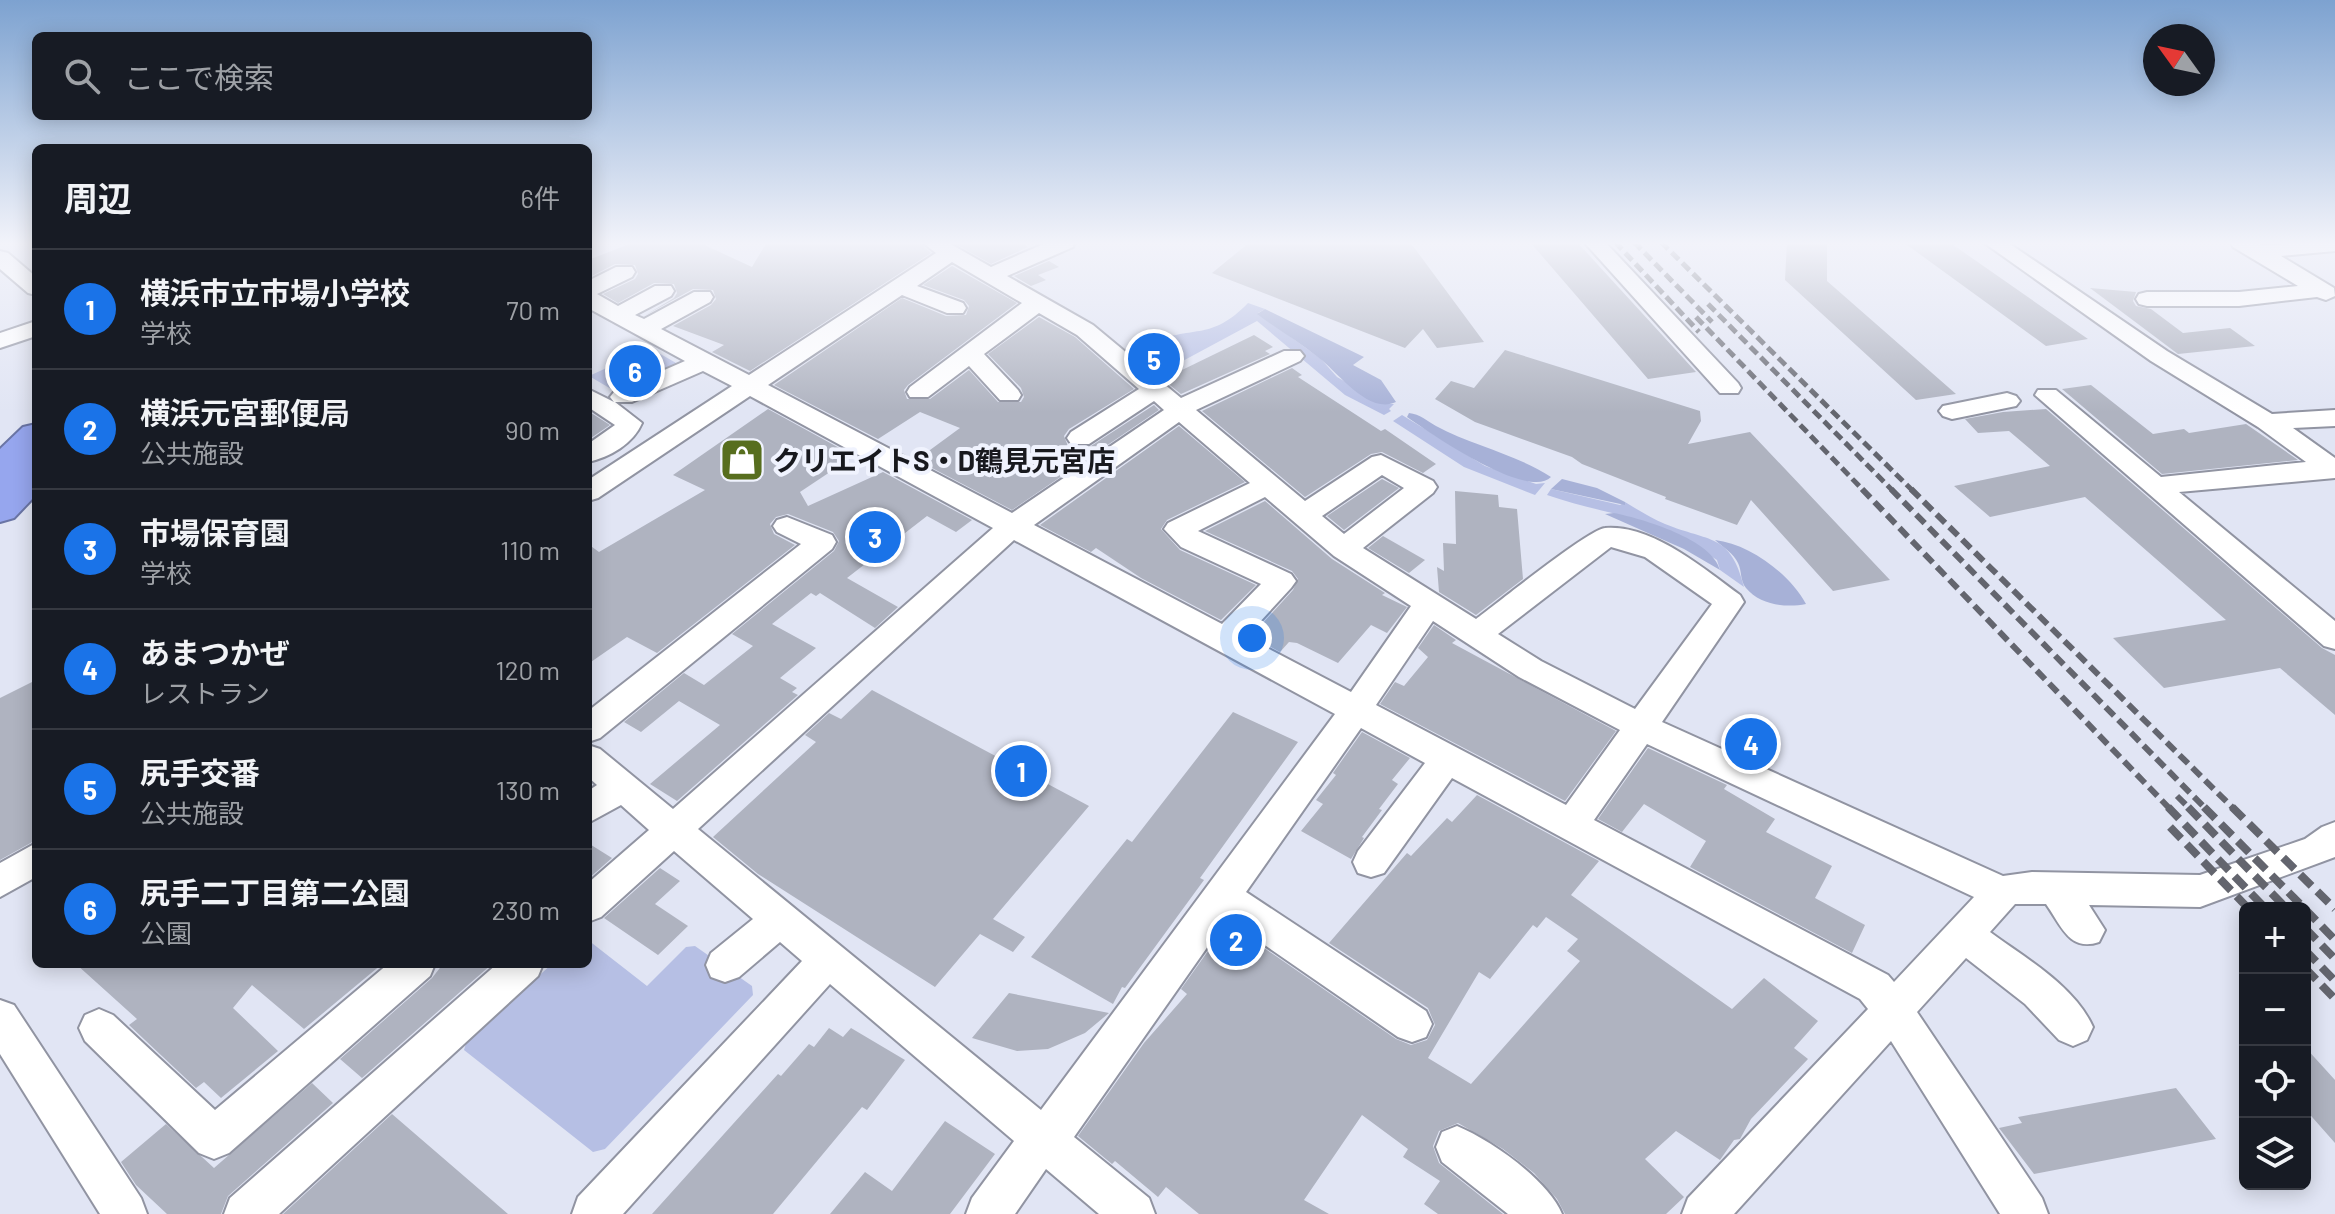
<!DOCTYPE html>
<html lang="ja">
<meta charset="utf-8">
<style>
body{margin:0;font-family:Barlow,"Noto Sans JP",sans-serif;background:#20242c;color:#f1f3f6}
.controls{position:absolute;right:24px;bottom:24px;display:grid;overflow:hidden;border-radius:12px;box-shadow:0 4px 20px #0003}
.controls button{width:72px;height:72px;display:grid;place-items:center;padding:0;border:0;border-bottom:2px solid #363941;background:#171b24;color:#f1f3f6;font:40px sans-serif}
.compass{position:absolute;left:2143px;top:24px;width:72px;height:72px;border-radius:50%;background:#171b24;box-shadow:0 4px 20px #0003;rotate:303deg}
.you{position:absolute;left:1252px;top:638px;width:28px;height:28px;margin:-20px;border:6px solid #fff;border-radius:50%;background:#1a73e8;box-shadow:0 0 0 12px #1a73e833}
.badge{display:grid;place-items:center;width:52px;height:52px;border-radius:50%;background:#1a73e8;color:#fff;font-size:26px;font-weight:700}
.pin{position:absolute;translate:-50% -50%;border:4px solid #fff;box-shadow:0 2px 8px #0006}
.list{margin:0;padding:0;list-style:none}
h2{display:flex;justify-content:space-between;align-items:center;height:104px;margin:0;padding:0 32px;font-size:34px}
h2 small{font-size:26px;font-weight:400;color:#9ea1a6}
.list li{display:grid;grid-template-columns:52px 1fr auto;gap:24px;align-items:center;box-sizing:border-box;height:120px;padding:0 32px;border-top:2px solid #363941}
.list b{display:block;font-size:30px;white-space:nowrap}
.list p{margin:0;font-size:26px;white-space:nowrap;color:#9ea1a6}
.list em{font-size:26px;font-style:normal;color:#9ea1a6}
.icon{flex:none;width:44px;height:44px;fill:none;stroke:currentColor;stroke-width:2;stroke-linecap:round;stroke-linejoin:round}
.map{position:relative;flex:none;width:2335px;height:1214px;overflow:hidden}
.search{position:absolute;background:#171b24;box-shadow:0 4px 20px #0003;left:32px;top:32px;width:560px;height:88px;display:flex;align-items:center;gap:20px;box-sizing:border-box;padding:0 28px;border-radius:12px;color:#9ea1a6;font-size:30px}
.panel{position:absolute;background:#171b24;box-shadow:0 4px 20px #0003;left:32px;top:144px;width:560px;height:824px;border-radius:12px}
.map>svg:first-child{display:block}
</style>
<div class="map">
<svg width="2335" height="1214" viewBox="0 0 2335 1214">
<rect width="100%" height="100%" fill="#e1e5f4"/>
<path fill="#b6bfe4" d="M1248,303L1265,309L1258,313L1321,359L1337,377L1385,404H1394L1389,409L1391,411L1384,415L1345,395L1257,321L1179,363L1153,342C1195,325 1211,341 1248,303Z
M650,348L683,367L618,393L589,376Z
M1402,415L1485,466L1536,484L1545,483L1535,495L1464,467L1393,421Z
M1551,489L1620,505L1625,502C1638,510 1651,518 1665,524C1709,542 1731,533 1744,587L1720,570L1717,560C1701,550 1685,538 1668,531C1628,514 1587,509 1547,495Z
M588,940L647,986L686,947L695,946L752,986L753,995L605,1149L593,1152L464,1050L467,1040L552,964H588Z"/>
<path fill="#a7b1d7" d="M1265,309L1364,357L1353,365L1381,380L1396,402C1368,415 1338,372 1319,358C1299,342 1277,329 1257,314Z
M1409,413C1420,414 1427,421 1436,426C1473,446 1516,454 1551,477C1528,501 1430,433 1407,417Z
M1562,479L1597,488L1625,502V505L1551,489Z
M1614,513C1643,519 1712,539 1720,570L1684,549L1605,514Z
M1715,540C1749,544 1789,573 1806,604C1786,608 1760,605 1746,588C1740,581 1742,571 1738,563C1734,554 1723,547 1715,540Z"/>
<path fill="#afb3c0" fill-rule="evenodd" d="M635,242H698L752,267L767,242H919L931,253L750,371L712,352L724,345L673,326L711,305L716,299L713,290L693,289L644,316L674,298L677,293L674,284L654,283L618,303L603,294L635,279L638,274L635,265L615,264L588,278V260Z
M952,242H1019L1028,247L991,264Z
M1250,242H1410L1484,342L1437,348L1423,329L1405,348L1212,273Z
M1530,242H1577L1696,372L1648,379Z
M1787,242H1827V281L1956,394L1916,400L1785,280Z
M1903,242H1949L2088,339L2046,346Z
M1049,261L1059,267L1038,275L1046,280L1031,286L1014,276Z
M952,266L1017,303L908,385L904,390L907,399H930L969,370L998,402H1021L1024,397L1021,388L988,354L1039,317L1075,337L1134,389L1069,429L1064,436L1068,446H1091L1154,405L1159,410L1012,510L913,458L930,450L960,428L920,412L878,439L774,385L902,298L946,316L966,315L969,306L964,300L923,285Z
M2090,288L2136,292L2133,301L2136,306L2151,309L2183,333L2230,328L2255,346L2178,354Z
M1254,335L1273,347L1265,351L1270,354L1181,394L1139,360L1158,352L1182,370Z
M1505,350L1700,411L1701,421L1688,444L1750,432L1890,580L1833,591L1751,500L1737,525L1665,499L1666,497L1582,464L1572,457L1475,422L1435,399L1451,381L1474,388Z
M1292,368L1302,375L1298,377L1381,431L1385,429L1436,464L1423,473L1382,452L1371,454L1305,497L1202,411Z
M2091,385L2153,434L2184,429L2189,433L2246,424L2298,460L2162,474L2062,389Z
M768,409L854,456L800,492L808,506L883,472L972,520L956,532L927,516L847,578L898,607L875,628L820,593L816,596L811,593L772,624L816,648L780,678L797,688L792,692L798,695L677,801L650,784L720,725L679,701L641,732L624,722L684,673L704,685L753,646L732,634L834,551L839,541L833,532L788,514L776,517L770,524L774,534L795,545L657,653L627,637L588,664V544L599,552L705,490L673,475Z
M2046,409L2322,648L2335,655V715L2280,668L2164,688L2113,638L2226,620L2085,497L1990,517L1954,486L2050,466L2009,431L1978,433L1965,419L2003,412Z
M588,411L610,425L588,440Z
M1179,426L1245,482L1167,520L1161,529L1180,550L1256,585L1221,620L1141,578L1096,548L1091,552L1040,525Z
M1382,479L1399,488L1344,530L1327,516Z
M1455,491L1498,495L1499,507L1517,509L1523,579L1476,615L1439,592L1437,567L1444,571L1443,543L1456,544Z
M1265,501L1332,559L1385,593L1382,595L1407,607L1387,633L1371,625L1338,663L1297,643L1289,642L1280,652L1251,636L1293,590L1298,579L1292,571L1205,531Z
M1383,536L1425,560L1409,573L1368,548Z
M1434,625L1456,640L1452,643L1616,731L1565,801L1380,704L1395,682L1404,686L1428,657L1418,648Z
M36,680V840L0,860V698Z
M872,690L1089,806L993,919L1025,937L1013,952L980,934L935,987L758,874L713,837L816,742L805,735L829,713L841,719Z
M1233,712L1298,742L1200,878L1204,880L1125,988L1122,987L1113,1004L1031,957L1127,839L1132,842Z
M1362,732L1410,758L1392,780L1398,784L1379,809L1382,810L1362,837L1364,838L1351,859L1301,831L1323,804L1316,800L1336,775L1333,773Z
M1648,748L1727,785L1724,789L1775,819L1766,832L1832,866L1815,898L1865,925L1852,953L1690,867L1706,841L1644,804L1622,832L1598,819Z
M1477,795L1599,861L1571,895L1732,1009L1764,978L1818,1021L1794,1048L1808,1059L1751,1119L1740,1139L1734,1140L1720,1160L1676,1131L1645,1159L1684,1197L1666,1214H1565L1557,1199L1534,1173L1503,1149L1458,1123L1439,1131L1433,1146L1439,1163L1503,1214H1438L1424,1204L1440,1181L1403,1157L1408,1149L1362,1115L1304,1200L1329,1214H1199L1166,1187L1158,1197L1115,1161L1112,1164L1078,1136L1144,1043L1187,994L1181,989L1228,923L1396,1039L1411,1045L1427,1040L1435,1025L1428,1008L1329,943L1407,853L1411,856L1447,818L1452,822ZM1546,917L1578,939L1567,951L1580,961L1471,1084L1428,1058L1479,972L1490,979L1533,925L1537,928Z
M588,843L612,858L588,879Z
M660,868L680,881L655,904L688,926L658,955L604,918Z
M76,964H382L304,1029L252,985L233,1008L278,1051L221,1098L204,1082L196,1088L129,1025L137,1019Z
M443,964H492L362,1078L340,1059L432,978Z
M1009,993L1109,1013L1085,1033L1048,1049L1017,1051L972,1038Z
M829,1028L843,1037L851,1028L905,1060L867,1110L862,1107L773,1214H652L778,1074L781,1076L809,1044L814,1047Z
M2305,1047L2335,1080V1143L2305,1109Z
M312,1083L333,1103L228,1196L221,1214H167L136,1185L121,1162L166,1124L214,1168Z
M2176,1088L2216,1139L2034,1174L1999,1128L2022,1123L2018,1117Z
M392,1114L508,1214H283Z
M945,1121L995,1154L950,1214H830L865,1172L892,1191Z"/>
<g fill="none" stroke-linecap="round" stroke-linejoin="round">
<g stroke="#9194a2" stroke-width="4">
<path id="minor" d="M922,242H947L991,267L1048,242H1075L1073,247L1007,276L1093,325L1181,398L1284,351H1300L1304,356L1300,361L1196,410L1305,501L1372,457L1381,455L1433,481L1437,487L1433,493L1363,548L1476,619C1495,605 1589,529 1605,528C1652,524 1704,569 1740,595L1744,602L1662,722L2003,876L2032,872L2200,875L2305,839L2322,827L2335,822V857L2200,907L2089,905L2105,930L2099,942C2069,952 2061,925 2046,904H2015L1990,932C2025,958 2074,985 2093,1027L2087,1040L2073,1046L2059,1040L2025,1004L1966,958L1917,1012L2042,1198L2048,1214H2000L1891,1041L1734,1214H1682L1688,1198L1868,1009L1860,999L1452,778L1384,873L1371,877L1358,873L1353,862L1358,851L1425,763L1361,728L1246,892L1426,1011L1432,1024L1426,1037L1412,1042L1398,1037L1227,919L1074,1137L1149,1198L1155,1214H1099L1046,1169L1015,1214H966L972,1198L1014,1141L830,984L623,1214H572L578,1197L802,961L780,942L739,977L725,982L711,977L706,965L711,953L753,919L674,851L601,917L588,922V883L649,830L621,805L588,823V791L597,785L588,777V745L600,749L673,809L993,528L750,396L598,498L588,501V480L732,386L703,371L632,402H615L642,423C633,444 610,457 588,462V444L615,425L588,407V389L614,402L610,397L614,392L685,361L588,308V281L616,267H632L635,272L632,277L597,294L618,306L655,286H671L674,291L671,296L635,315L644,319L694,292H710L713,297L710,302L661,329L749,375L936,253ZM952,262L1022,303L910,387L907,392L910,397H928L969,366L1000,400H1018L1021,395L1018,390L984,354L1039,313L1077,335L1139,389L1071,432L1067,438L1071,444H1089L1154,401L1164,410L1012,513L768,385L902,295L947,313H963L966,308L963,303L917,286ZM1179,422L1250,483L1168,523L1164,529L1181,547L1261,584L1222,624L1034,525ZM1382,475L1404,488L1344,534L1322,516ZM1265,497L1334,556L1411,606L1351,692L1246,637L1291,588L1296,581L1291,574L1198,531ZM1014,540L1335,714L1041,1110L698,829ZM1611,547L1645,557L1712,604L1635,709L1541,661L1498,634ZM1433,621L1519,677L1620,730L1566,805L1376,705ZM1647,744L1974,897L1894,982L1888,975L1594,820Z
M1584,242H1605L1738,383L1741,388L1738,393H1720Z
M1983,242H2007L2167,351L2272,414L2335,410V426L2293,428L2335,458V478L2179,492L2335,621V649L2324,646L2035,395L2038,390H2056L2161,477L2306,462L2258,427L2151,361Z
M2231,242H2255L2262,245L2335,242V251L2281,256L2334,288L2335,296L2326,300L2317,297L2239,306H2147L2139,304L2136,299L2139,294L2147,292H2239L2298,286L2233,247Z
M0,251L8,253L36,277V295L28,293L0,269Z
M36,321V336L0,348V333Z
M2007,393L2016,396L2020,401L2016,406L1952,419L1943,416L1939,411L1943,406Z
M787,517L832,535L836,542L832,549L600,738L588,742V711L801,544L777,532L773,526L777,520Z
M36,843V877L0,897V863Z
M388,964H435L430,976L229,1153L214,1159L199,1153L85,1041L79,1028L85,1015L99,1009L113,1015L215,1110Z
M497,964H543L538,976L279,1214H224L230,1198Z
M0,1000L14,1005L141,1198L147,1214H100L0,1054Z
M1457,1126C1491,1140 1548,1180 1562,1214H1508L1442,1162L1436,1147L1442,1132Z"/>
</g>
<g stroke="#6a75a5" stroke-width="4">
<path id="highway" d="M36,424V457L33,461L36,460V495L14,518L0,522V449L23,427Z"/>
</g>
<use href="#minor" fill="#fff" fill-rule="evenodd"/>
<use href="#highway" fill="#96a6ee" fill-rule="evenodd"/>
<path stroke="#63656e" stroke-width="5" stroke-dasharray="10 5" stroke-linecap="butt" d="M1615,242L1699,332
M1634,242L1712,322
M1661,242L1913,491
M1708,304L1893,491
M1696,317L1864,491"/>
<path stroke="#63656e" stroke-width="6" stroke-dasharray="12 6" stroke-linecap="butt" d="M1862,489L2170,809
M1891,489L2206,809
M1911,489L2234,809
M2177,796L2190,809"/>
<path stroke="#63656e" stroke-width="8" stroke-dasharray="16 8" stroke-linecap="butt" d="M2168,807L2265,908
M2188,807L2286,908
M2204,807L2304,908
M2232,807L2335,909
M2170,827L2248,908
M2305,909L2335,940
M2305,928L2335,959
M2305,950L2335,981
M2305,968L2335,999"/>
</g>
<linearGradient id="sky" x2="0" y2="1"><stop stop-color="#7da2d0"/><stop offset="0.59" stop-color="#f2f3fa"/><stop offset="1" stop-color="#f2f3fa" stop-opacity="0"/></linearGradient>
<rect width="2335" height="412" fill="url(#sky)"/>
<defs>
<g id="shop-square" transform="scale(2.3)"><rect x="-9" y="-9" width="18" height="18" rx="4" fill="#576e1e" stroke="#f0f3fe"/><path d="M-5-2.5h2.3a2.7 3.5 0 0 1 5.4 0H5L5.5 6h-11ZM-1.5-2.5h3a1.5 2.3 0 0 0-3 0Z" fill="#fff"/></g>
</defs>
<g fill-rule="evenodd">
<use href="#shop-square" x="742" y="460"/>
</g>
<g text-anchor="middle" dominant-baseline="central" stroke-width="8" stroke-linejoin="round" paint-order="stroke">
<g font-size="28" font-weight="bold" fill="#18191e" stroke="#f0f3fe" text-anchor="start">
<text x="773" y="460">クリエイトS・D鶴見元宮店</text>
</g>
</g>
</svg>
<div class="controls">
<button>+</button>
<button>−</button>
<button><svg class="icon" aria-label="locate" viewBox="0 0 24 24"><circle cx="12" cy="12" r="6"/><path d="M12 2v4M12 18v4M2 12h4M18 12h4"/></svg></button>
<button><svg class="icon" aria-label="layers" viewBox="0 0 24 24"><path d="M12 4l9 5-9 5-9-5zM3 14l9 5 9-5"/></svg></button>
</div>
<svg class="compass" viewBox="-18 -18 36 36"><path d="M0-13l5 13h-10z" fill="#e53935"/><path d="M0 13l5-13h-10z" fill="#9ea1a6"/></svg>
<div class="you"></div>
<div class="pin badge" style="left:1021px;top:771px">1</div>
<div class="pin badge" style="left:1236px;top:940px">2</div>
<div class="pin badge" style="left:875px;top:537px">3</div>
<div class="pin badge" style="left:1751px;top:744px">4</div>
<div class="pin badge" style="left:1154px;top:359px">5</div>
<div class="pin badge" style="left:635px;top:371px">6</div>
<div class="search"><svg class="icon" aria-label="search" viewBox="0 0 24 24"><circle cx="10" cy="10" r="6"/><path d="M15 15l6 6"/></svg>ここで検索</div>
<section class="panel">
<h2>周辺<small>6件</small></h2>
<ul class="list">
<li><span class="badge">1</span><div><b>横浜市立市場小学校</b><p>学校</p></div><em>70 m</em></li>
<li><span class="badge">2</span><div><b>横浜元宮郵便局</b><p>公共施設</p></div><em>90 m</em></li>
<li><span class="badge">3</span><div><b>市場保育園</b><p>学校</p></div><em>110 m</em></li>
<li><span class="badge">4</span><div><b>あまつかぜ</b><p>レストラン</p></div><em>120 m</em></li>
<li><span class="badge">5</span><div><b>尻手交番</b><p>公共施設</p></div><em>130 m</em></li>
<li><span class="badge">6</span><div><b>尻手二丁目第二公園</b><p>公園</p></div><em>230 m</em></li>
</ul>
</section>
</div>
